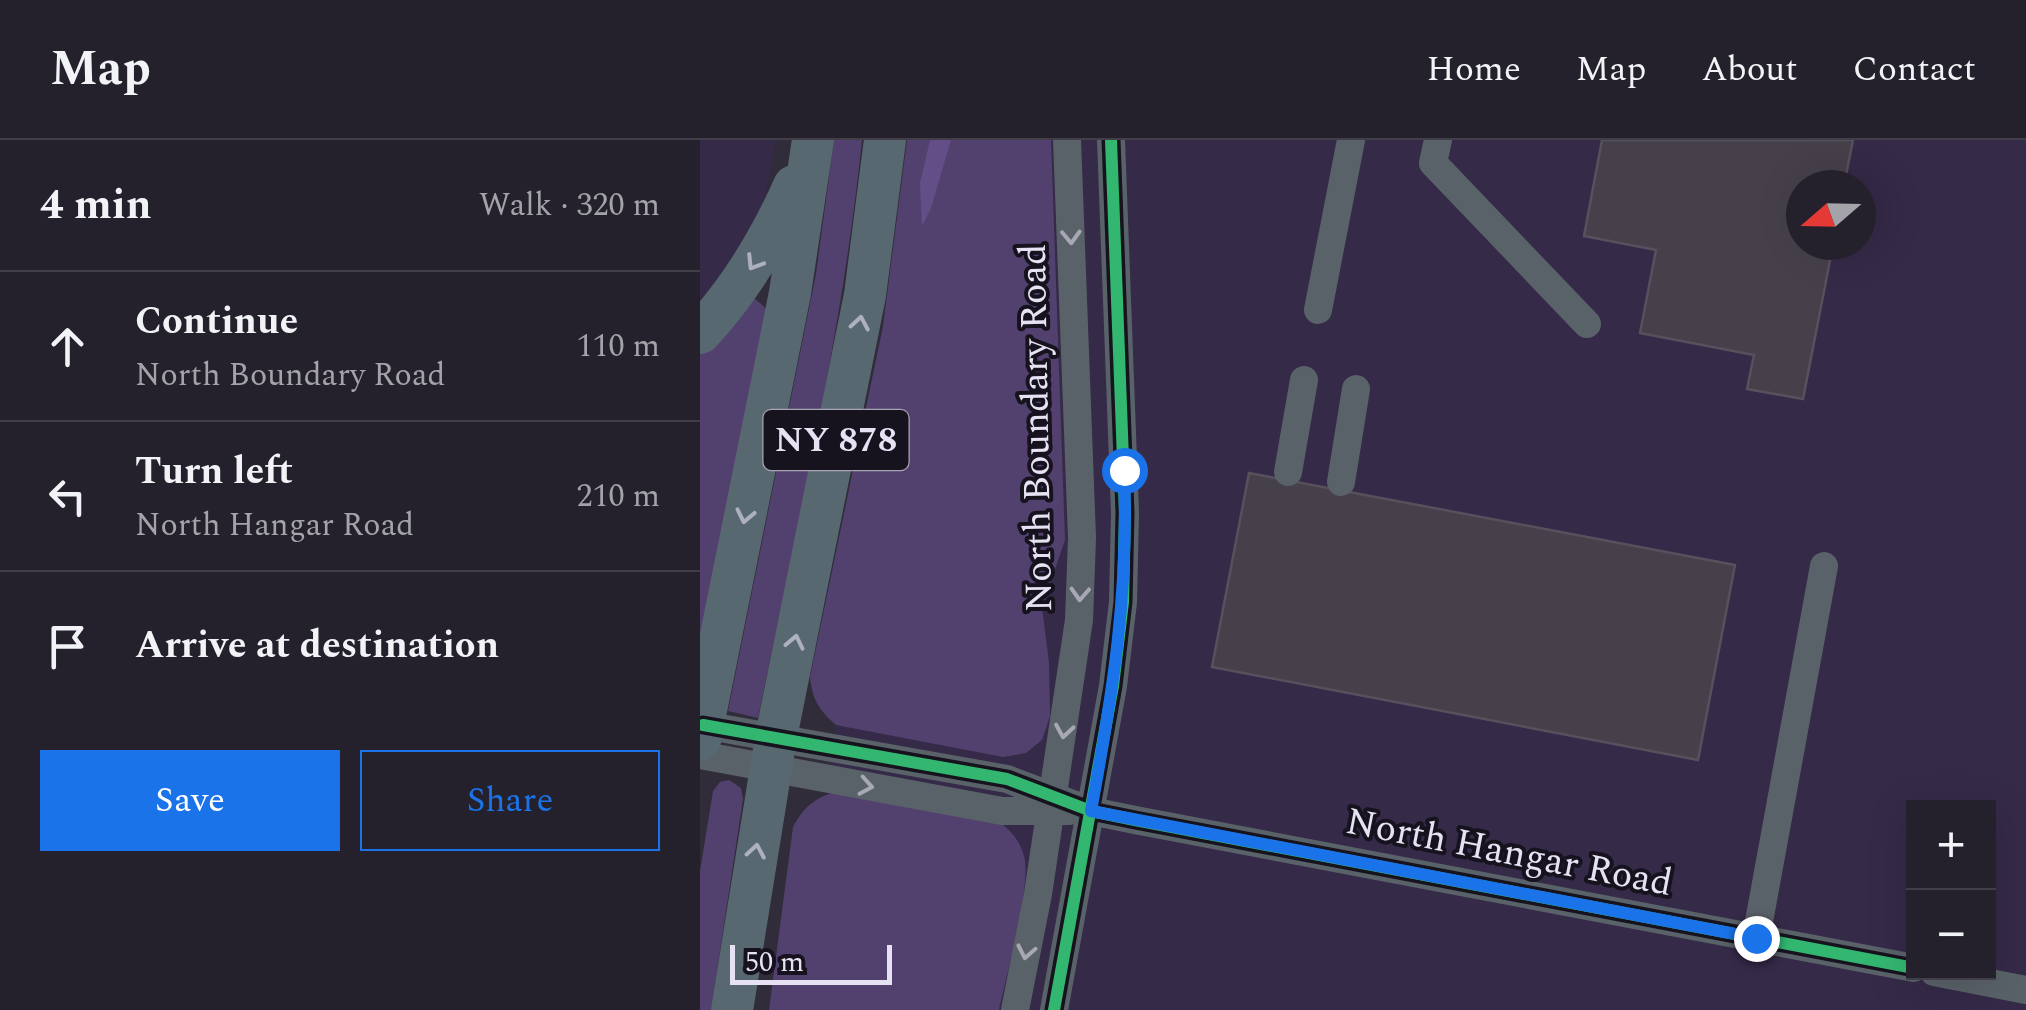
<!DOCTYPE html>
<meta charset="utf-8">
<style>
body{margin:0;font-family:Spectral,serif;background:#2d2934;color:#f1f3f6}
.controls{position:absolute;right:30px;bottom:30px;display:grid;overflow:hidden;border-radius:0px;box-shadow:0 10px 40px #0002}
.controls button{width:90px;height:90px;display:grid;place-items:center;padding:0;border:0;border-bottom:2px solid #423e48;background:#25212c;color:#f1f3f6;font:50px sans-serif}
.compass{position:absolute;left:1086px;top:30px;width:90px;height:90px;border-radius:50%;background:#25212c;box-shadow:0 10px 40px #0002;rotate:250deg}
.scale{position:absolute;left:30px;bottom:25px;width:162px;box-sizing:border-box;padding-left:10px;border:5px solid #e7e2f3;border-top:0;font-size:28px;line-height:35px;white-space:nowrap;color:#e7e2f3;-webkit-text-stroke:8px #16121e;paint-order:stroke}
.stop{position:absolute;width:30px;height:30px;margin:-22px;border:8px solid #1a73e8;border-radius:50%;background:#fff}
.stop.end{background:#1a73e8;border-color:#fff;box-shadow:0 2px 10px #0008}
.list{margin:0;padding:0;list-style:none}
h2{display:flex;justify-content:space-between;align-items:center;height:130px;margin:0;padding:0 40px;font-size:42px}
h2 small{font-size:32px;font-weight:400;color:#a3a3a9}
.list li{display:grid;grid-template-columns:65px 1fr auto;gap:30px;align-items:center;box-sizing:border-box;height:150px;padding:0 40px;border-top:2px solid #423e48}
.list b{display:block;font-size:38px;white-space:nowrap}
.list p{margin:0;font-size:32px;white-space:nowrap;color:#a3a3a9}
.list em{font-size:32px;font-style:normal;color:#a3a3a9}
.actions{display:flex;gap:20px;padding:30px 40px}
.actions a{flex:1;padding:22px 0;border:2px solid #1a73e8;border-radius:0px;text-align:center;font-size:35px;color:#1a73e8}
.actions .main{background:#1a73e8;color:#fff}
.icon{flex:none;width:55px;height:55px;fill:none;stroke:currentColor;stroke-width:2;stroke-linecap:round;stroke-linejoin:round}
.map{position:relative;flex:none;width:1326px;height:870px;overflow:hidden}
header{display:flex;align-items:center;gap:60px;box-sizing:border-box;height:140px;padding:0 50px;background:#25212c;border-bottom:2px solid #423e48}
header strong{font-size:48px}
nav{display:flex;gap:55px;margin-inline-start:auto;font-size:35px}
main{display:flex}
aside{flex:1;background:#25212c}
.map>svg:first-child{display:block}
</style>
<header>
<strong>Map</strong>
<nav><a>Home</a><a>Map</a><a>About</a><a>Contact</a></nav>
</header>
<main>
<aside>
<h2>4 min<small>Walk · 320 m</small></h2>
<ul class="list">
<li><svg class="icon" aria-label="ahead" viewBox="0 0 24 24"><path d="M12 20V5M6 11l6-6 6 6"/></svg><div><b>Continue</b><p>North Boundary Road</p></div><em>110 m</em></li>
<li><svg class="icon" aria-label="left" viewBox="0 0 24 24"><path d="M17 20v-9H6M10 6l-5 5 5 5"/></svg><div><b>Turn left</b><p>North Hangar Road</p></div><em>210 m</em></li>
<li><svg class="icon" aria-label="arrive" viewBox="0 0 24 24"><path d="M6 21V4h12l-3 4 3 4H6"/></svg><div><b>Arrive at destination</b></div></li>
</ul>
<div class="actions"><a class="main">Save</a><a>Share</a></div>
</aside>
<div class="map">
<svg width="1326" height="870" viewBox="0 0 1326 870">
<rect width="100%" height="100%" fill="#312c3a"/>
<path fill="#352a48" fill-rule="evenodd" d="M0,0H76L63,69L25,135L0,159Z
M258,0H1326V870H92L110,737L140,563ZM1101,45H1161V105H1101ZM1214,668H1288V832H1214Z"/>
<path fill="#52416e" d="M134,0H162C142,195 97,386 58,578L28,571L116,134Z
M207,0H351L365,400L342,467L349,523L350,576L342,600L326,613L303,617L136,585C119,570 112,559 110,537L183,186Z
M48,153L68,170L0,500V204Z
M29,640L41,648L43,659L11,870H0V731L13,651L20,642Z
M135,652L297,680C311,691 319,699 324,716C332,745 306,836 299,870H69L93,687C104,667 113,659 135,652Z"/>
<path fill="#644e87" d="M230,0H251L231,68L222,86L220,43Z"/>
<path fill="#46404b" stroke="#58515d" stroke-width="2.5" d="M902,0H1153L1144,45H1101V105H1133L1103,259L1047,249L1054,215L940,193L956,110L884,96Z
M549,333L1035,425L998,620L512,527Z"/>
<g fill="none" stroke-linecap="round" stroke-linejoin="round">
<path stroke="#5a6269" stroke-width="28" d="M738,0L733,23L887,184
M618,170L651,0
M588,332L604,240
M641,342L656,249
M3,585L307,639L391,671L435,680L1214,828
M0,615L302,671H369
M1056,798L1124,426
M1234,832L1326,850
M315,870L338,754L379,480L382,398L367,0
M354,870L413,546L423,462L425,373L411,0"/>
<path stroke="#576871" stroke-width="42" d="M0,193C41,149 70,100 94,46
M0,600L90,153L113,0
M32,870L76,597L165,155L185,0"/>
<g stroke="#16121e" stroke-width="19">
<path id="cycleway" d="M3,585L307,639L391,671L435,680L1214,828
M354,870L413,546L423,462L425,373L411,0"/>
</g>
<use href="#cycleway" stroke="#33b770" stroke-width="12"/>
</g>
<defs><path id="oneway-chevron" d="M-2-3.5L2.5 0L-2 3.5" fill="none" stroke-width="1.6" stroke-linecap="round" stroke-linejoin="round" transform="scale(2.5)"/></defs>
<g stroke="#a8a8b5">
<use href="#oneway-chevron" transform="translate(371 97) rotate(88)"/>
<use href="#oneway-chevron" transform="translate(380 454) rotate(93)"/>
<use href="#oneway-chevron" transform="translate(364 591) rotate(99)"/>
<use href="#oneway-chevron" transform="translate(166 646) rotate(10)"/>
<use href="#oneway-chevron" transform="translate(326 812) rotate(101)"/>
</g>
<g stroke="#adb1bf">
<use href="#oneway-chevron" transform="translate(54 123) rotate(122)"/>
<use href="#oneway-chevron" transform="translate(160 183) rotate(-80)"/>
<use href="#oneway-chevron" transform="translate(45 376) rotate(102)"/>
<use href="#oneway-chevron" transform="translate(95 502) rotate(-78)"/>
<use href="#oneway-chevron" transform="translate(56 711) rotate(-80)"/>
</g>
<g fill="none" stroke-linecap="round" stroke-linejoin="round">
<path stroke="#1a73e8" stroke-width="12" d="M424,330C429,452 413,552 391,671L1056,798"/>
</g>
<g text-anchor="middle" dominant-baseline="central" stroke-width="8" stroke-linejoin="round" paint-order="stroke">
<rect fill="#16121e" stroke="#a8a4b3" stroke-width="2.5" x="63.5" y="270" width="145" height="60" rx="8"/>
<g font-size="35" font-weight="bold" fill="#e7e2f3">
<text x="136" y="300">NY 878</text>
</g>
<g font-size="38" fill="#e7e2f3" stroke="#16121e">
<text transform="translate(337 288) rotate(-91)">North Boundary Road</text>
<text transform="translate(809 713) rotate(11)">North Hangar Road</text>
</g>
</g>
</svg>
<div class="controls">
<button>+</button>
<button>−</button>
</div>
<svg class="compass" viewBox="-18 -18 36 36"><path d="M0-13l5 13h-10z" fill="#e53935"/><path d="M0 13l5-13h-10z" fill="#a3a3a9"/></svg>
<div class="scale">50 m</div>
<div class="stop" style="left:424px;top:330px"></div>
<div class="stop end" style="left:1056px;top:798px"></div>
</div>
</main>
